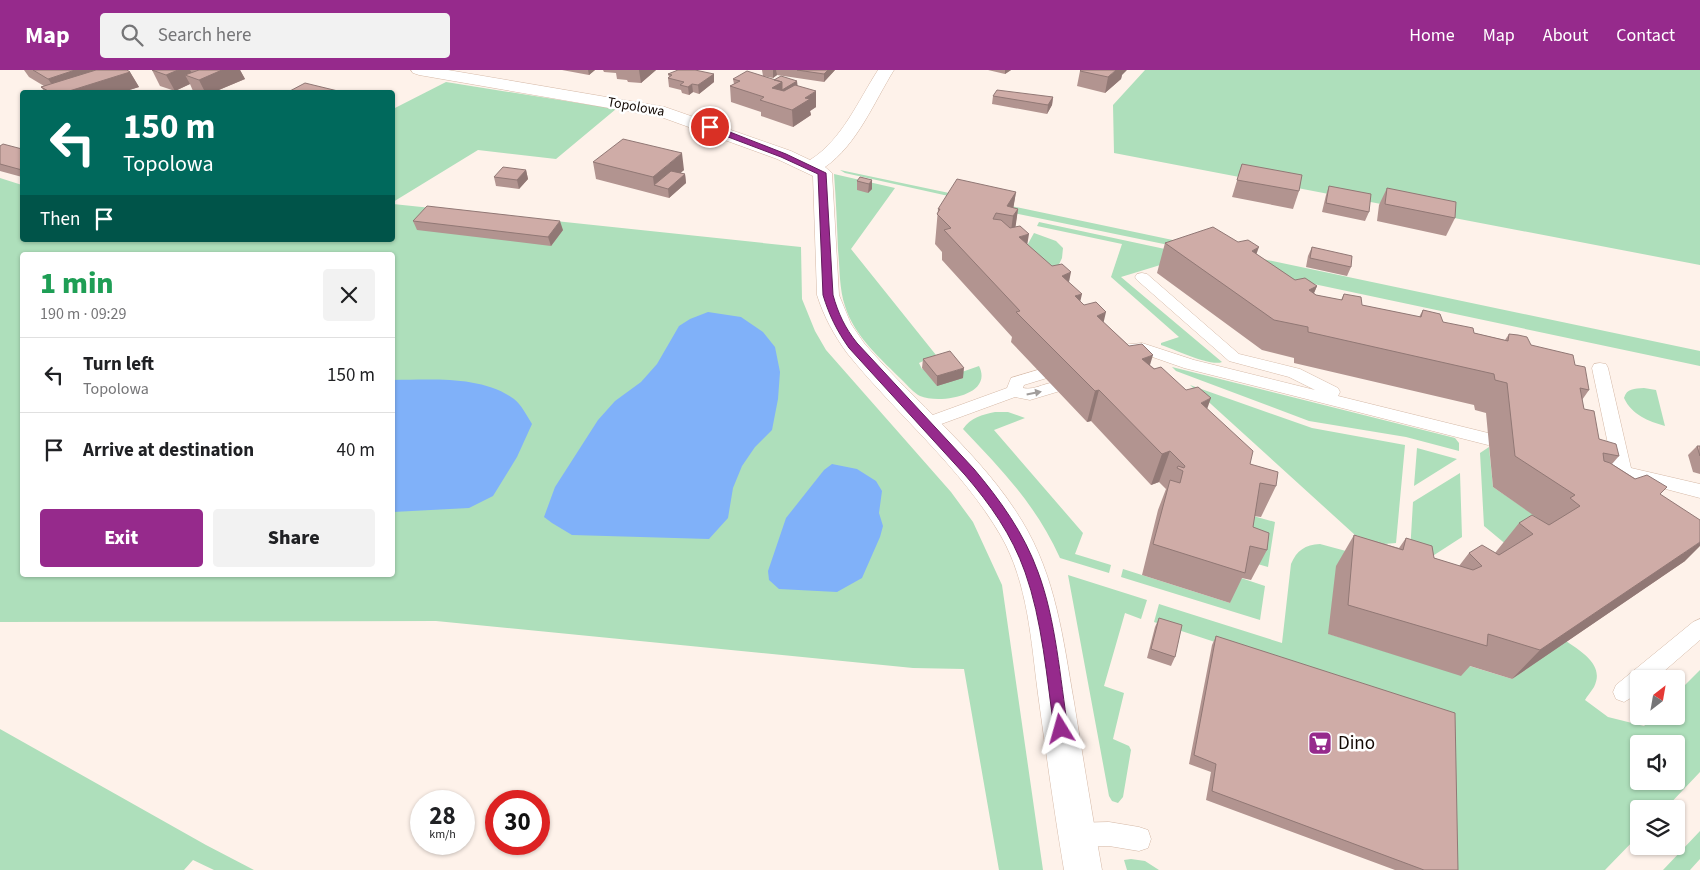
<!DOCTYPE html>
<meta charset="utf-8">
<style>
body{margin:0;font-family:"Source Sans 3",sans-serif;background:#f2f2f2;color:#202124;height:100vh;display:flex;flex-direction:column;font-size:19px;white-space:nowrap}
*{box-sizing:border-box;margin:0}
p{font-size:16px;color:#757577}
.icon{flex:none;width:28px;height:28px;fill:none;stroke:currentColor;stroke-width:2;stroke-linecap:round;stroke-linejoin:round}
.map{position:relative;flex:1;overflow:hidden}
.side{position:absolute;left:20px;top:182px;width:375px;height:325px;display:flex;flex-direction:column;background:#fff;border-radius:5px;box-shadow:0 1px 4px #0004}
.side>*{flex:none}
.hud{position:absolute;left:20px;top:20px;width:375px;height:152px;border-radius:5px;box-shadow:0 1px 4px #0004;background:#00695c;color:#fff;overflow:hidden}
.needle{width:32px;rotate:31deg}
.controls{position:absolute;left:1630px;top:600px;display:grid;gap:10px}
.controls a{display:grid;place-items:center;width:55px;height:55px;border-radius:5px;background:#fff;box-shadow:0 1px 4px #0004;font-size:25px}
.speed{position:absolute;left:410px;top:720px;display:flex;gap:10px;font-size:25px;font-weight:700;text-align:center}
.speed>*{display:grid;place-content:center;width:65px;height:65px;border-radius:50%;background:#fff;box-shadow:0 1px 4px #0004;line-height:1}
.speed small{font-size:12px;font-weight:400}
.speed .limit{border:8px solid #d22;background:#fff;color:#111}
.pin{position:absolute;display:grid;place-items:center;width:42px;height:42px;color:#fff;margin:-21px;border:2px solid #fff;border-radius:50%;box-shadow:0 1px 5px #0007}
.me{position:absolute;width:55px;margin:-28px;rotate:352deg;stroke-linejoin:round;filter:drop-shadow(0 0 4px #0008)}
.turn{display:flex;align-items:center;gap:18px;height:105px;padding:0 20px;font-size:22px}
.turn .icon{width:65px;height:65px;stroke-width:2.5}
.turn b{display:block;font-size:35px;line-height:42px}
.then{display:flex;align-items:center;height:48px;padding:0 20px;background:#0003;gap:10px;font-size:19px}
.round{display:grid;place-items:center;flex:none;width:52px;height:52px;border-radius:5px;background:#f2f2f2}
.head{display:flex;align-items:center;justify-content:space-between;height:85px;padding:0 20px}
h1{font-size:30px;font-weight:800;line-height:38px;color:#1e9e55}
.cta{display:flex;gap:10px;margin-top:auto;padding:10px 20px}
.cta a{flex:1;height:58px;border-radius:5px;background:#962a8c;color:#fff;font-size:20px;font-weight:800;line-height:58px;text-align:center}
.cta a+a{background:#f2f2f2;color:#202124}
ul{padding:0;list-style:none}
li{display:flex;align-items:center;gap:15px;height:75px;padding:0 20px;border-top:1px solid #e0e0e0}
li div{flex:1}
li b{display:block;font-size:19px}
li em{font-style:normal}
header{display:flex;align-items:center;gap:30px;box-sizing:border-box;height:70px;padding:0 25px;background:#962a8c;color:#fff}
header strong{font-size:24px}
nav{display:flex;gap:28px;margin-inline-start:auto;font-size:18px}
.search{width:350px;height:45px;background:#f2f2f2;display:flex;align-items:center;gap:12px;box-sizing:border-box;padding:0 18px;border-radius:5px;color:#757577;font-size:19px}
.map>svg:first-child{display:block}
</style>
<header>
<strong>Map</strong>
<div class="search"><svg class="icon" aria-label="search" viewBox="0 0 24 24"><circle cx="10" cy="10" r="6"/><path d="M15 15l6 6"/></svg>Search here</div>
<nav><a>Home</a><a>Map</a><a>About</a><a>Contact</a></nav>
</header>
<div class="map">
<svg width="1700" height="800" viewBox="0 0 1700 800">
<rect width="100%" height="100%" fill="#fef2ea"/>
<!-- green -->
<path fill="#aedfbb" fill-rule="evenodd" d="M1145 0H1700V195L1114 83 1113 35Z
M446 12 616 39 556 89 478 80 393 132V39Z
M840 100 1700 281V296L1309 213 1307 225 1246 191 1009 142 998 137 845 103Z
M834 104 895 118 851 179 936 285 919 293 922 299 959 303 979 296C994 326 939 334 920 326 914 323 908 316 903 311 882 290 854 266 845 236 839 218 840 199 838 180 837 155 836 129 834 104Z
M0 108 22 115V170H392L393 134 801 177 802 229 815 261 826 280 951 422 973 452 1002 515 1043 800H999L964 599 913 598 436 551 0 552ZM22 185H392V505H22Z
M1039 152 1193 185 1121 207 1222 292C1211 297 1174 279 1161 275V273L1179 267 1111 207 1122 174 1037 156Z
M1034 163 1056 171 1063 178 1062 188 1053 207 1024 181Z
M1172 297 1455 368 1459 373V381L1406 367 1309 351 1176 301Z
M1190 315 1312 358 1405 375 1396 473 1384 474 1355 465Z
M1644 318 1656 320 1665 356C1648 351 1632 345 1624 328 1627 318 1634 319 1644 318Z
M995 342H1008L1025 348 994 360 1083 463 1075 484 1111 495 1109 503 1060 488C1036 435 1002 400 963 359 971 347 982 345 995 342Z
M1489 377 1493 417 1550 456 1508 476 1484 456 1480 383Z
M1417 378 1457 389 1414 416Z
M1460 403 1462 467 1428 489 1410 483 1413 432Z
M1246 444 1275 452 1268 497 1247 491Z
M1320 474 1383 491 1329 564 1461 605 1463 594 1512 609 1566 571C1582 582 1605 595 1594 617 1591 622 1587 626 1585 630L1608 647 1644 656 1654 646H1676V624L1700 600V702L1665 739H1639V765L1605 800H1455L1450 649 1154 552 1159 534 1282 573 1291 494C1297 480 1305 475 1320 474ZM1639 674H1676V711H1639Z
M1123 499 1230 533 1235 506 1265 516 1260 550 1121 507Z
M1068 505 1147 530 1141 549 1125 543 1104 616 1124 623 1113 669 1129 676 1131 680 1123 727 1118 733 1112 731 1109 726Z
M0 659 206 775 254 800H214L193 790 184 800H0Z
M1700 761V789L1690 800H1663Z
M1131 789 1145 791 1159 800H1127L1124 790Z"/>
<!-- water -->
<path fill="#80b1f9" d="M708 242 741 247 763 262 775 277 780 302 778 329 772 360 755 377 742 396 733 418 728 448 709 469 572 465 552 453 544 447 555 417 598 350 615 331 641 312 657 294 679 256 690 249Z
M392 310C430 310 481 305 514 329 521 334 527 346 532 354L517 387 493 426 469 438 393 442Z
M832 394 857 399 876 411 882 421 879 443 883 456 880 467 862 508 837 522 779 519 769 510 768 501 786 448 824 400Z"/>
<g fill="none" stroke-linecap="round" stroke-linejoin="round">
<!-- lane casing -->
<g stroke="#d5b9a7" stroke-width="1">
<path id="lane" d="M1142 203 1147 204 1239 284 1300 299 1338 318 1340 322 1338 326 1488 363 1494 365 1496 369 1494 373 1488 375 1184 298 1141 283 1120 281 1117 278 1120 275 1142 273 1194 290 1315 320 1289 307 1229 291 1137 210 1135 207 1137 204Z
M1600 293 1606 294 1608 298 1631 398 1700 414V428L1597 401 1594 397 1597 393 1603 391 1612 393 1592 298 1594 294Z
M1041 299 1047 300 1049 304 1047 308 1024 315 1023 318C1036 321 1047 310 1060 313L1062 317 1060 321 1030 330 1015 327 925 360 919 358 917 354 919 350 1007 318 1011 308Z
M1700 549V570L1655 609H1639V623L1624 632 1616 629 1613 622 1616 615 1693 552Z
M1109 752 1139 757 1148 760 1151 769 1148 778 1139 781 1109 776 1076 777 1067 773 1064 765 1067 757 1076 753Z"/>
</g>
<!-- street casing -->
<g stroke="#d5b9a7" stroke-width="1">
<path id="street" d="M411 0H448L665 37 791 81 810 90C842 70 858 31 878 0H894C874 32 857 75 825 97L832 103 839 225 851 254 864 273C915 333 981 383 1022 451 1056 507 1063 569 1074 632 1083 688 1092 744 1102 800H1064C1054 741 1046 682 1038 624 1031 571 1028 513 1001 466 961 397 897 345 847 283 834 265 824 247 817 225L813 106 777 89 661 47 419 5 413 3Z"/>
</g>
<!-- lane -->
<use href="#lane" fill="#fff" fill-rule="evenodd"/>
<!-- street -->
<use href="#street" fill="#fff" fill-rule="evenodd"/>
</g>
<!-- wall -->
<path fill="#b29490" d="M24 0H127L130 2 139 17 123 22H45L41 17 44 16 29 7Z
M152 0H240L245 9 214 22H197L193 21 190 14 175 21 160 16Z
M562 0H595L589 5Z
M603 0H656L641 13 628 12 627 10 617 9 616 3 604 2Z
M762 0H835L824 12 777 5 773 8 763 6 774 10 797 11V16L816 37 810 41 811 45 793 57 761 46V42L731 32 730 16 734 14 733 9 763 6Z
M988 0H1011L1005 4Z
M1080 1 1122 5 1121 9 1105 23 1077 16Z
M668 4H714V12L699 24 693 22 689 25 682 23 681 20 669 17 668 8 669 7Z
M993 26 1053 27 1052 35 1047 44 992 34Z
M0 76 22 79V107L0 101Z
M593 92 684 100 680 103 685 104 686 113 669 128 596 109Z
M1242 94 1299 121 1293 139 1232 127Z
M526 100 528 109 519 119 496 116 494 107Z
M872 110V119L868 123 857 120V111Z
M1329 116 1369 142 1365 151 1322 142 1326 125Z
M1387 118 1455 148 1446 166 1377 151 1379 135Z
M1016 122 1013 138 1018 139 1015 157 1027 174 1069 212 1080 231 1150 295 1207 339 1250 394 1276 416 1261 447 1254 446 1253 457 1267 480 1251 510 1242 508 1230 533 1142 505 1158 440 1166 419 1159 412 1151 415 1091 351 1087 352 1011 272 1012 267 942 190V182L935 174 938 139Z
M413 151 563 160 551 176 417 160Z
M1238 172 1295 210 1317 216 1314 223 1316 225 1341 230 1344 224 1362 235 1419 247 1423 240 1443 252 1474 263 1505 270 1509 264 1531 275 1575 295 1589 320 1582 330 1584 339 1599 369 1619 386 1612 394 1660 424 1685 491 1512 609 1470 596 1461 606 1328 564 1336 496 1354 465 1399 478 1406 468 1434 488 1459 496 1469 483H1495L1519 453 1546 454 1493 417 1486 343 1475 340 1474 335 1294 293V288L1262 280 1157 203 1165 173Z
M1312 177 1351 197 1347 206 1306 197 1308 186Z
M923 289 963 308 937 316 922 298Z
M1697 376H1700V404L1693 402 1688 385Z
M1159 548 1175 587 1171 596 1147 588 1155 557Z
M1216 566 1458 800H1395L1206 730 1211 702 1189 694 1212 575Z"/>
<!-- shaded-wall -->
<path fill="#917875" d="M75 0H96L57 22 48 9Z
M178 0H190L195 8 185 5 190 14 175 21 166 5Z
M216 0H240L245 9 214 22H205L199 10Z
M588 0H595L589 5Z
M639 0H656L641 13Z
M773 0H776L777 5 773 8Z
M828 0H835L824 12V4Z
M1005 0H1011L1005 4Z
M1116 0H1127L1122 5 1121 9 1105 23 1108 7Z
M130 2 139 17 123 22H66Z
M714 4V12L699 24 698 15Z
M797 11 798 19 773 34 772 18 782 12Z
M692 14 693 22 689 25 688 17Z
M816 21V37L810 41 811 45 793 57 792 40 805 28Z
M1053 27 1052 35 1047 44 1048 35Z
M682 83 684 100 663 118 654 115 653 107Z
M526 100 528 109 519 119 517 110Z
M685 104 686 113 669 128 668 119Z
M872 110V119L868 123 869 114Z
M1016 122 1012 146 1007 136Z
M1018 139 1014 168 1009 176 1013 146Z
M560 151 563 160 551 176 548 167Z
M1029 164 1024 194 1019 167Z
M1259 177 1248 207 1252 181Z
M1071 202 1065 232 1062 206Z
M1317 216 1304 246 1309 220Z
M1082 224 1075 254V226Z
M1106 242 1099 272 1097 246Z
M1153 285 1144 315 1142 289Z
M964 298 963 308 937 316V306Z
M1099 320 1091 351 1087 352 1095 321Z
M1211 328 1200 359 1201 333Z
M1170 381 1159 412 1151 415 1162 384Z
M1700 472V476L1685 491 1512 609 1540 580Z"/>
<!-- building -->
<path fill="#cfaca7" stroke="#917875" d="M33 0H75L48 9Z
M96 0H127L130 2 66 22H50L41 17Z
M152 0H178L166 5Z
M199 0H222L199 10 185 5Z
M678 0H695L714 4 698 15 692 14 688 17 680 15 684 12 668 8 672 5 668 4Z
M797 0H828L824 4Z
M1081 0H1116L1108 7 1080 1Z
M747 1 782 12 772 18 784 21 795 15 816 21 805 28 810 29 792 40 760 30 764 27 730 16 740 11 733 9Z
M781 6 797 11 782 20V12L774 10Z
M305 13 342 22H288Z
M997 20 1053 27 1048 35 993 26Z
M623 69 682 83 653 107 593 92Z
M3 74 22 79V100L0 94V76Z
M1242 94 1302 105 1299 121 1237 110Z
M503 97 526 100 517 110 494 107Z
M671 101 685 104 668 119 654 115Z
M860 107 872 110 869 114 857 111Z
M957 109 1016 122 1007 136 1018 139 1013 146 996 143 993 149 1001 150 1010 158 1020 156 1029 164 1019 167 1052 196 1062 194 1071 202 1062 206 1082 224 1075 226 1084 235 1096 232 1106 242 1097 246 1129 276 1142 274 1153 285 1142 289 1154 299 1161 297 1186 320 1198 317 1211 328 1201 333 1253 381 1250 394 1278 402 1276 416 1260 413 1253 457 1269 463 1267 480 1250 476 1245 503 1153 474 1170 410 1180 413 1183 401 1177 398 1178 396 1184 398 1185 396 1170 381 1162 384 1099 320 1095 321 1016 242 1020 241 944 160 951 158 937 144 940 139H938Z
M1329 116 1371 124 1369 142 1326 133Z
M1387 118 1456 132 1455 148 1385 134Z
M427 136 560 151 548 167 413 151Z
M1213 157 1238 172 1248 170 1259 177 1252 181 1295 210 1305 208 1317 216 1309 220 1316 225 1342 230 1344 224 1361 227 1362 235 1421 247 1423 240 1440 244 1443 252 1473 258 1474 263 1508 271 1509 264 1518 265 1527 267 1531 275 1573 285 1575 295 1585 297 1589 320 1580 318 1584 339 1594 341 1599 369 1616 374 1619 386 1603 383 1604 391 1610 393 1635 409 1647 405 1667 417 1660 424 1700 450V472L1540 580 1488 564 1487 576 1348 535 1354 465 1403 480 1406 468 1432 476 1434 488 1473 500 1482 496 1469 483 1482 475 1499 485 1533 464 1519 453 1532 445 1549 455 1580 436 1570 428 1575 425 1515 386 1507 313 1495 310 1494 304 1308 262V257L1274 250 1165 173Z
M1312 177 1352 186 1351 197 1310 188Z
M950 281 964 298 937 306 923 289Z
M1697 376H1700V386Z
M1159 548 1182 555 1175 587 1151 579Z
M1216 566 1455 643 1458 800H1424L1212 721 1216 694 1194 685Z"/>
<!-- one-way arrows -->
<defs><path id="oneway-solid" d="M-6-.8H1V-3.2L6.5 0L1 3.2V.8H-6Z" transform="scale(1.25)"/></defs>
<use fill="#a19d9b" href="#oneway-solid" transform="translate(1034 323) rotate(-11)"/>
<!-- route -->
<path fill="#962a8c" stroke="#621b5b" d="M707 55H712L786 84 826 103 833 225C838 243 845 258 857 273L974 399C1000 430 1024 463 1038 502 1056 550 1060 608 1068 659L1066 664 1061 666 1056 664 1054 659C1047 609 1042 549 1025 502 1012 465 990 434 965 405L849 278C837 261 829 245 823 225L818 104 781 87 707 59Z"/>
<!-- icons -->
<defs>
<g id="supermarket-square" transform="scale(1.25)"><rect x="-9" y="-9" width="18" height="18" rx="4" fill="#962a8c" stroke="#fff"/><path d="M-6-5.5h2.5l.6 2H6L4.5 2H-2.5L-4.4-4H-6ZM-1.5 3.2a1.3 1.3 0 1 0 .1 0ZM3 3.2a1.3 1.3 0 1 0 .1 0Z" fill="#fff"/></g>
</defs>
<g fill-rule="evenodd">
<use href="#supermarket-square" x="1320" y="673"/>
</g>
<g text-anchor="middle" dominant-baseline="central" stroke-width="5" stroke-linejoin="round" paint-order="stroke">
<!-- far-street labels -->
<g font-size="14" fill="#130904" stroke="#fff">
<text transform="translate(636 37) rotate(10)">Topolowa</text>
</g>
<!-- near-poi labels -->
<g font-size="19" fill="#130904" stroke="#fff" text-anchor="start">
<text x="1338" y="673">Dino</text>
</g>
</g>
</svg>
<div class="controls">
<a><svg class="needle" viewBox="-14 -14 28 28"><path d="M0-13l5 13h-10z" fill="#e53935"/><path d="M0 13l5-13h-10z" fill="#757577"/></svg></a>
<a><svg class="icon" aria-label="sound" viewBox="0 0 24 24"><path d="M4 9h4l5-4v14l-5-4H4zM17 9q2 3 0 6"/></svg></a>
<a><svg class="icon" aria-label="layers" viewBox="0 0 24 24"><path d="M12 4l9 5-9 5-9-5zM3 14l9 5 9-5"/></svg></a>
</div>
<div class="speed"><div>28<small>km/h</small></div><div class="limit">30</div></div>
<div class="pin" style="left:710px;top:57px;background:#d93025"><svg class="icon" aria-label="arrive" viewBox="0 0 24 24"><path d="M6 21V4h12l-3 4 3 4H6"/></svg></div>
<svg class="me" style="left:1061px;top:659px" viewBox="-20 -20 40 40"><path d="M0-17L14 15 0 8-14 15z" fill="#962a8c" stroke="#fff" stroke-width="4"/></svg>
<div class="hud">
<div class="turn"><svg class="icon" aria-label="left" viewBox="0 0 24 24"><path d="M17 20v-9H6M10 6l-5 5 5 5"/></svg><div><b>150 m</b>Topolowa</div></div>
<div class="then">Then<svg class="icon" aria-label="arrive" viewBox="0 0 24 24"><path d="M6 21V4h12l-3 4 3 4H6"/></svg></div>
</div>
<section class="side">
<div class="head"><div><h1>1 min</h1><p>190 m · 09:29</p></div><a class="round"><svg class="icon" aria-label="close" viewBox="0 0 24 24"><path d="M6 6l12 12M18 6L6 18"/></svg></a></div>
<ul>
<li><svg class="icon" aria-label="left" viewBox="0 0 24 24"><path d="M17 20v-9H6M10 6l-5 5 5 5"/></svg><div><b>Turn left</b><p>Topolowa</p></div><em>150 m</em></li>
<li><svg class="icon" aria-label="arrive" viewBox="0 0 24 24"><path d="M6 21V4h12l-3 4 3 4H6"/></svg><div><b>Arrive at destination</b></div><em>40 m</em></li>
</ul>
<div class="cta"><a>Exit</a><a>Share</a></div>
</section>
</div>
